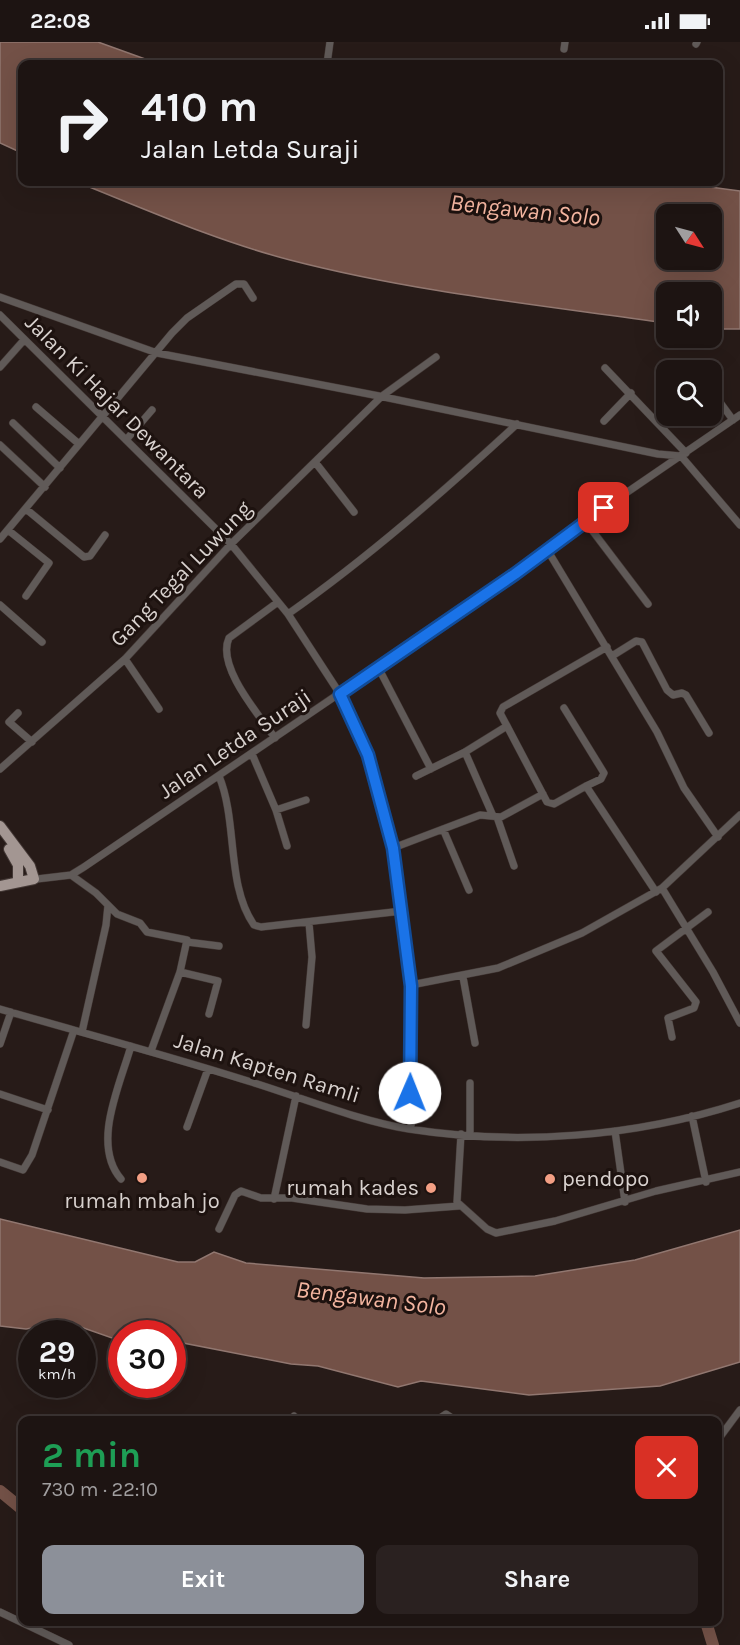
<!DOCTYPE html>
<meta charset="utf-8">
<style>
body{margin:0;font-family:Karla,sans-serif;background:#2a2120;color:#f1f3f6;height:100vh;display:flex;flex-direction:column;font-size:22px;white-space:nowrap}
*{box-sizing:border-box;margin:0}
p{font-size:20px;color:#a09e9f}
.icon{flex:none;width:33px;height:33px;fill:none;stroke:currentColor;stroke-width:2;stroke-linecap:round;stroke-linejoin:round}
.map{position:relative;flex:1;overflow:hidden}
.sheet{position:absolute;left:18px;top:1374px;width:704px;height:210px;display:flex;flex-direction:column;background:#1d1412;border-radius:12px;box-shadow:0 6px 24px #0002,0 0 0 2px #3b3332}
.sheet>*{flex:none}
.hud{position:absolute;left:18px;top:18px;width:705px;height:126px;border-radius:12px;box-shadow:0 6px 24px #0002,0 0 0 2px #3b3332;background:#1d1412;color:#f1f3f6;overflow:hidden}
.needle{width:39px;rotate:126deg}
.fabs{position:absolute;left:656px;top:162px;display:grid;gap:12px}
.fabs a{display:grid;place-items:center;width:66px;height:66px;border-radius:12px;background:#1d1412;box-shadow:0 6px 24px #0002,0 0 0 2px #3b3332;font-size:30px}
.speed{position:absolute;left:18px;top:1278px;display:flex;gap:12px;font-size:30px;font-weight:700;text-align:center}
.speed>*{display:grid;place-content:center;width:78px;height:78px;border-radius:50%;background:#1d1412;box-shadow:0 6px 24px #0002,0 0 0 2px #3b3332;line-height:1}
.speed small{font-size:15px;font-weight:400}
.speed .limit{border:9px solid #d22;background:#fff;color:#111}
.pin{position:absolute;display:grid;place-items:center;width:51px;height:51px;color:#fff;margin:-26px;border-radius:12px;box-shadow:0 3px 9px #0006}
.me{position:absolute;width:66px;margin:-33px;rotate:1deg;stroke-linejoin:round;filter:drop-shadow(0 0 4px #0008)}
.turn{display:flex;align-items:center;gap:21px;height:126px;padding:0 24px;font-size:27px}
.turn .icon{width:78px;height:78px;stroke-width:2.5}
.turn b{display:block;font-size:42px;line-height:51px}
.round{display:grid;place-items:center;flex:none;width:63px;height:63px;border-radius:12px;background:#2a2120}
.summary{display:flex;align-items:center;justify-content:space-between;height:102px;padding:0 24px}
h1{font-size:36px;font-weight:700;line-height:45px;color:#1e9e55}
.action{display:flex;gap:12px;margin-top:auto;padding:12px 24px}
.action a{flex:1;height:69px;border-radius:12px;background:#8c9099;color:#fff;font-size:24px;font-weight:700;line-height:69px;text-align:center}
.action a+a{background:#2a2120;color:#f1f3f6}
.status{display:flex;justify-content:space-between;align-items:center;height:42px;padding:0 30px;background:#1d1412;direction:ltr}
.status svg{height:16px;fill:currentColor}
.map>svg:first-child{display:block}
</style>
<div class="status"><b>22:08</b><svg viewBox="0 0 49 12"><path d="M0 12V9h3v3zM5 12V6h3v6zM10 12V3h3v9zM15 12V0h3v12zM26 1h20v11H26zM47 4h2v5h-2z"/></svg></div>
<div class="map">
<svg width="740" height="1603" viewBox="0 0 740 1603">
<rect width="100%" height="100%" fill="#271b18"/>
<!-- water -->
<path fill="#735147" stroke="#917770" stroke-width="1.5" fill-rule="evenodd" d="M0 0H98L159 22H22V111L0 101Z
M77 140H672L740 149V287H711V250H666V281C540 263 413 250 290 218 217 199 147 168 77 140ZM666 172H711V218H666Z
M0 1177 178 1220H195L214 1210 246 1221 424 1236 535 1234 635 1218 740 1188V1320L660 1344 529 1353 421 1339 398 1345 318 1324 291 1322 173 1299 172 1292H122L112 1296 78 1284 56 1282 26 1287 0 1284Z"/>
<g fill="none" stroke-linecap="round" stroke-linejoin="round">
<!-- river -->
<path stroke="#735147" stroke-width="12" d="M0 1449 22 1467
M706 1580 713 1603"/>
<!-- street casing -->
<g stroke="#433835" stroke-width="8">
<path id="street" d="M696 2 697 0
M564 7 565 0
M327 22 330 0
M0 255 157 311 379 354 658 412 681 414 740 483
M0 273 231 502 288 572 340 652 368 713 378 746 401 854 411 943V1087
M0 325 24 298
M605 326 686 411
M711 348 733 378
M36 365 79 402
M604 379 631 351
M13 381 60 426
M126 398 152 368
M0 403 45 445
M315 420 354 470
M26 467 84 515 90 514 105 493
M585 479 648 562
M8 488 49 521 26 554
M0 497 172 291 187 276 236 242H244L253 256
M548 509 657 690 684 746 718 795
M0 563 42 600
M288 572C369 515 444 449 517 382
M612 614 636 599 642 600 667 648 673 653 682 651 686 653 709 691
M125 617 159 667
M378 625 431 727
M564 666 604 731 601 737 586 744
M18 671 9 680 32 700
M507 684 547 760 554 762 586 744 656 850
M275 696C259 673 216 624 229 596L278 560
M465 710 493 774
M252 712 276 768 306 758
M0 727 125 617 231 502 382 354 436 315
M219 734C238 780 226 843 254 883L261 885 402 869
M416 734 465 710 507 684 500 671 503 665 607 605
M276 768 287 804
M497 775 514 824
M443 787 469 848
M393 806 480 773 501 775 543 752
M71 833 96 851 108 863 106 883 82 990
M37 837 71 833 84 825 515 532 572 488 740 373
M662 846 713 930 740 981
M108 863 117 872 140 881 147 890 187 898 180 930 151 1009
M187 900 219 904
M180 930 218 939 209 972
M463 935 475 1001
M411 943 498 926 582 891 662 846 740 773
M0 967C83 991 166 1013 248 1039 297 1054 359 1079 409 1087 517 1104 635 1095 740 1061
M306 983 312 915 309 881
M672 995 668 976 694 966 696 960 656 909 708 870
M0 1002 11 970
M470 1041V1092
M0 1052 48 1068
M692 1074 706 1140
M187 1085 208 1027
M615 1089 625 1160
M461 1092 457 1160 487 1187 496 1191 555 1179 656 1149 740 1130
M0 1120 23 1128 32 1113 74 988
M121 1137C91 1102 120 1043 131 1004
M274 1157 296 1054
M219 1187 235 1153 241 1149 261 1156H292L367 1167 405 1168 459 1164
M294 1374 297 1378
M437 1378 446 1372 455 1378
M717 1399 740 1368
M0 1570 69 1603"/>
</g>
<!-- primary casing -->
<g stroke="#433835" stroke-width="12">
<path id="primary" d="M0 784 30 824 34 837 0 844
M9 807 18 823V840"/>
</g>
<!-- street -->
<use href="#street" stroke="#605a58" stroke-width="7"/>
<!-- primary -->
<use href="#primary" stroke="#a39692" stroke-width="10"/>
</g>
<g fill="none" stroke-linecap="round" stroke-linejoin="round">
<!-- route casing -->
<g stroke="#114b97" stroke-width="15">
<path id="route" d="M410 1051 411 944 393 806 368 713 340 652 515 532 604 466"/>
</g>
<!-- route -->
<use href="#route" stroke="#1a73e8" stroke-width="10"/>
</g>
<!-- markers -->
<g fill="#f39f84" stroke="#1d120f" stroke-width="2">
<circle cx="142" cy="1136" r="6"/>
<circle cx="550" cy="1137" r="6"/>
<circle cx="431" cy="1146" r="6"/>
</g>
<g text-anchor="middle" dominant-baseline="central" stroke-width="6" stroke-linejoin="round" paint-order="stroke">
<!-- street labels -->
<g font-size="22" fill="#d8d1ce" stroke="#1d120f">
<text transform="translate(117 365) rotate(45)">Jalan Ki Hajar Dewantara</text>
<text transform="translate(181 532) rotate(-46)">Gang Tegal Luwung</text>
<text transform="translate(235 702) rotate(-34)">Jalan Letda Suraji</text>
<text transform="translate(267 1026) rotate(17)">Jalan Kapten Ramli</text>
</g>
<!-- poi labels -->
<g font-size="22" fill="#d8d1ce" stroke="#1d120f" text-anchor="start">
<text x="562" y="1137">pendopo</text>
<text x="419" y="1146" text-anchor="end">rumah kades</text>
<text x="142" y="1159" text-anchor="middle">rumah mbah jo</text>
</g>
<!-- water labels -->
<g font-size="24" font-style="italic" fill="#f3b5a0" stroke="#1d120f">
<text transform="translate(525 168) rotate(6)">Bengawan Solo</text>
<text transform="translate(371 1256) rotate(7)">Bengawan Solo</text>
</g>
</g>
</svg>
<div class="fabs">
<a><svg class="needle" viewBox="-14 -14 28 28"><path d="M0-13l5 13h-10z" fill="#e53935"/><path d="M0 13l5-13h-10z" fill="#a09e9f"/></svg></a>
<a><svg class="icon" aria-label="sound" viewBox="0 0 24 24"><path d="M4 9h4l5-4v14l-5-4H4zM17 9q2 3 0 6"/></svg></a>
<a><svg class="icon" aria-label="search" viewBox="0 0 24 24"><circle cx="10" cy="10" r="6"/><path d="M15 15l6 6"/></svg></a>
</div>
<div class="speed"><div>29<small>km/h</small></div><div class="limit">30</div></div>
<div class="pin" style="left:604px;top:466px;background:#d93025"><svg class="icon" aria-label="arrive" viewBox="0 0 24 24"><path d="M6 21V4h12l-3 4 3 4H6"/></svg></div>
<svg class="me" style="left:410px;top:1051px" viewBox="-20 -20 40 40"><circle r="19" fill="#fff"/><path d="M0-13L10 11 0 6-10 11z" fill="#1a73e8"/></svg>
<div class="hud">
<div class="turn"><svg class="icon" aria-label="right" viewBox="0 0 24 24"><path d="M7 20v-9h11M14 6l5 5-5 5"/></svg><div><b>410 m</b>Jalan Letda Suraji</div></div>
</div>
<section class="sheet">
<div class="summary"><div><h1>2 min</h1><p>730 m · 22:10</p></div><a class="round" style="background:#d93025;color:#fff"><svg class="icon" aria-label="close" viewBox="0 0 24 24"><path d="M6 6l12 12M18 6L6 18"/></svg></a></div>
<div class="action"><a>Exit</a><a>Share</a></div>
</section>
</div>
